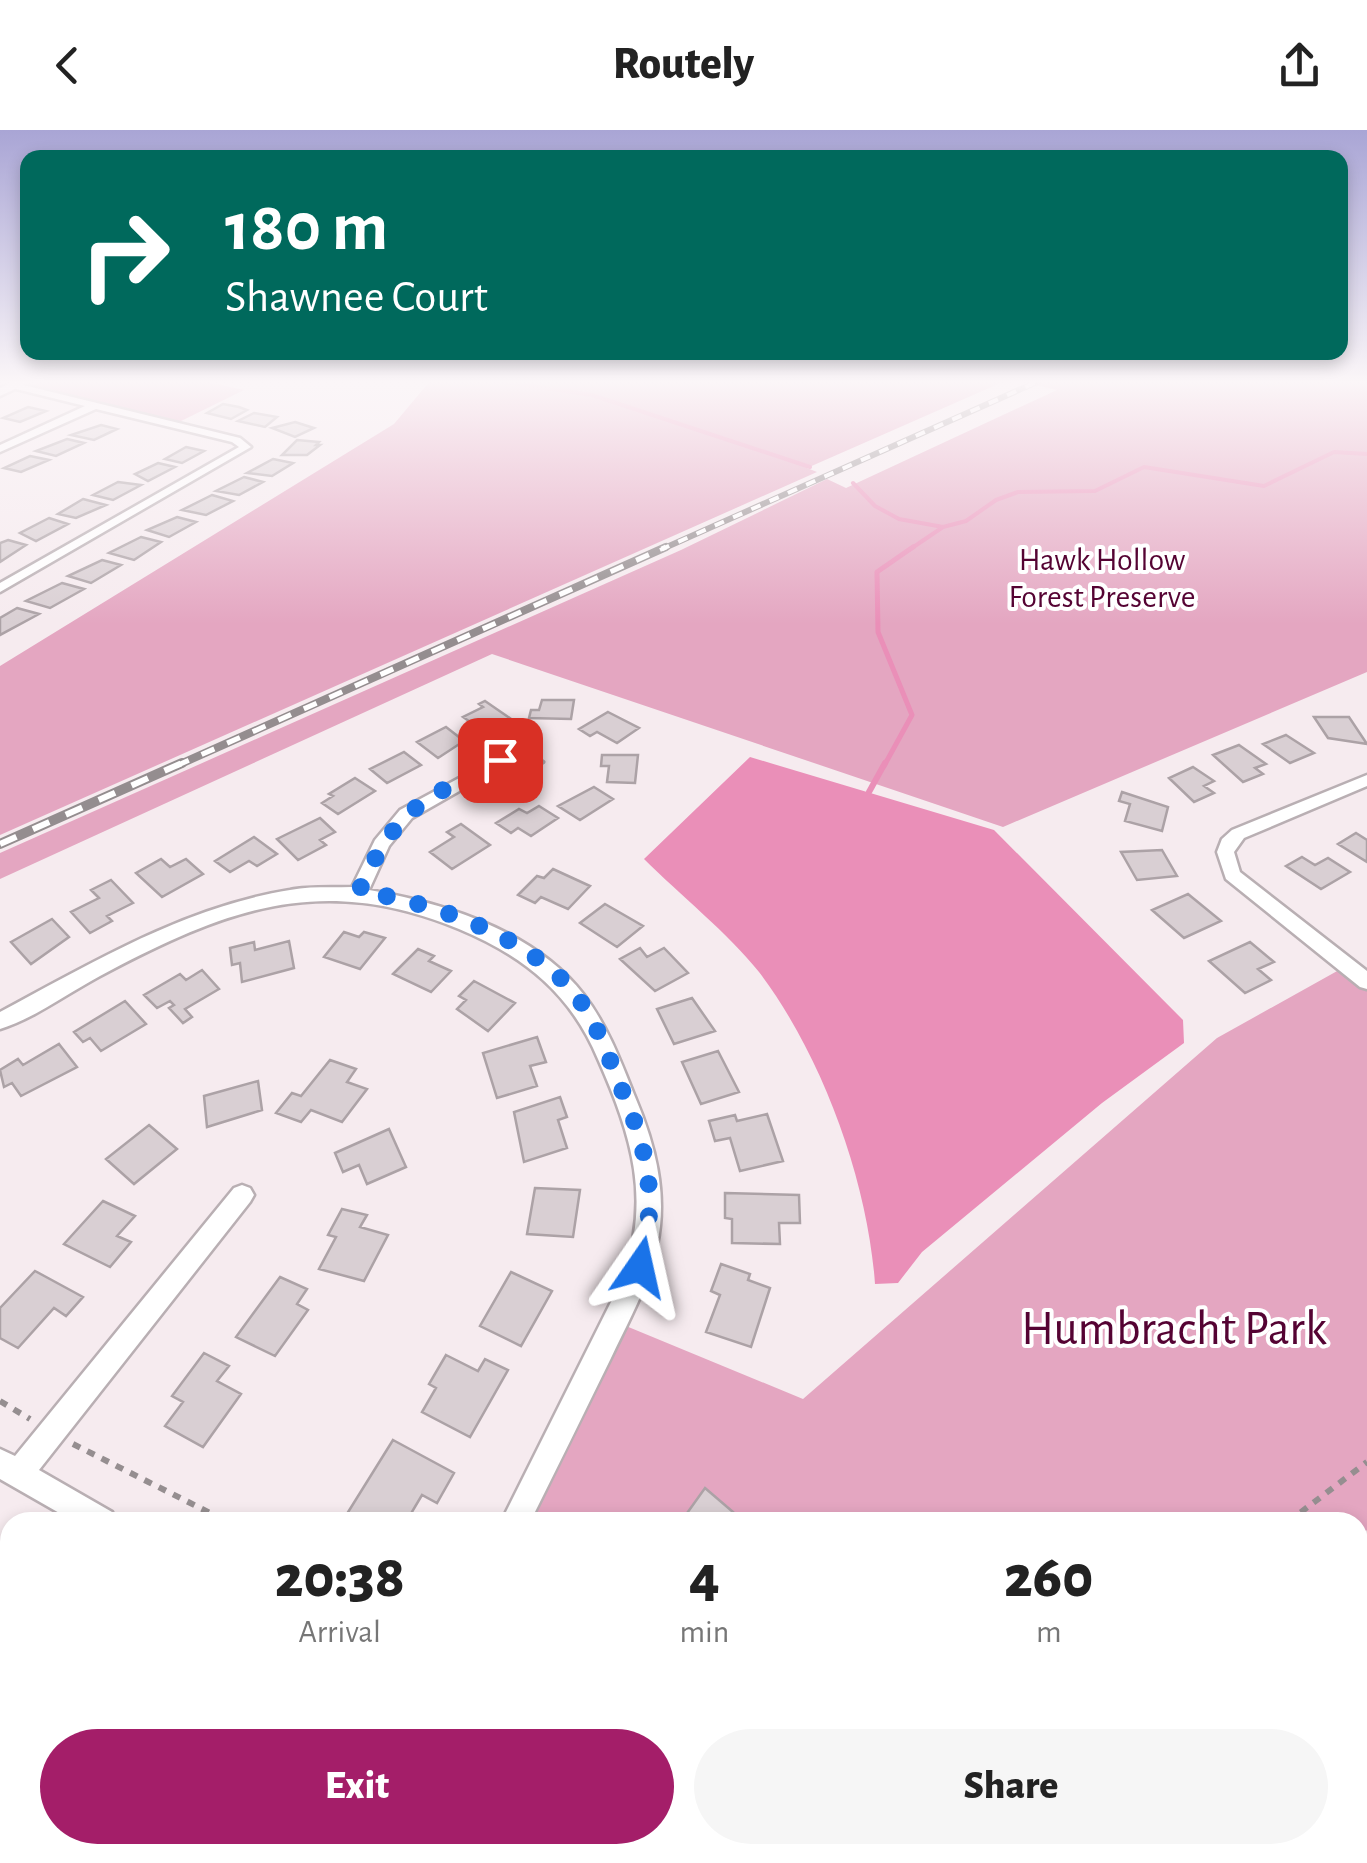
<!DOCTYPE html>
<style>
body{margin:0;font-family:"Alegreya Sans",sans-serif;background:#f6f6f6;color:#222;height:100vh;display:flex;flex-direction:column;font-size:38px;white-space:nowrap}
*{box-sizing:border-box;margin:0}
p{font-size:32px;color:#767676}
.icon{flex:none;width:55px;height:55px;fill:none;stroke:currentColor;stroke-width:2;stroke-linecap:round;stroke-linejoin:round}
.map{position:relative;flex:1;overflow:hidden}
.drawer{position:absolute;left:0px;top:1382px;width:1368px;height:352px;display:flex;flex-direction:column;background:#fff;border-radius:30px 30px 0 0;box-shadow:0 5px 15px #0003}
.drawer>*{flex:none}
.guide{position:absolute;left:20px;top:20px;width:1328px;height:210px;border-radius:20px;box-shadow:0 5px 15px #0003;background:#00695c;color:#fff;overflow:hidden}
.pin{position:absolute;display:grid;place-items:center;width:85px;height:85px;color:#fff;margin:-42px;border-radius:20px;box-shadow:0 5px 15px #0006}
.me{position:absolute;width:110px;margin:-55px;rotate:11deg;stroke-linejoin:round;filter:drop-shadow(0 0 8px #0008)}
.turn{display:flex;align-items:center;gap:35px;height:210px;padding:0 40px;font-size:45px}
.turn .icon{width:130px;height:130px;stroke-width:2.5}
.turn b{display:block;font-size:70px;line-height:85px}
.eta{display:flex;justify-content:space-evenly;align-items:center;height:170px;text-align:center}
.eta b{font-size:60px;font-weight:800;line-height:70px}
.cta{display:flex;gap:20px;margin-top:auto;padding:20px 40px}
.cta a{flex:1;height:115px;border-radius:60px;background:#a41e69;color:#fff;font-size:40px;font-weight:800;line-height:115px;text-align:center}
.cta a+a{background:#f6f6f6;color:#222}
header{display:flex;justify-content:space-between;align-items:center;height:130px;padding:0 40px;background:#fff;font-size:45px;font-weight:800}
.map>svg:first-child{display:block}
</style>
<header><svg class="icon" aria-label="back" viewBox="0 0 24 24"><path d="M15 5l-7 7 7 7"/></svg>Routely<svg class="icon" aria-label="share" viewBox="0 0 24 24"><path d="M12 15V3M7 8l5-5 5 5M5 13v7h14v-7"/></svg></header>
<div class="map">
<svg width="1367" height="1733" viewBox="0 0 1367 1733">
<rect width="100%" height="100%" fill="#f6ebef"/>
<!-- green -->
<path fill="#e4a6c1" d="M38 251H203L244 260 179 292 39 258 34 256Z
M430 251H1005L807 338 817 342 0 705V536L394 294Z
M1019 251H1367V542L1003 697 492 524 0 749V723L681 420 827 349 846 358 1057 260Z
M1339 840 1367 861V1400L1358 1409V1392H528L626 1196 803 1269 1217 908Z"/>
<!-- water -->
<path fill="#ea8fb8" d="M750 627 994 700 1183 890 1184 913 1102 973 922 1122 898 1153 875 1154C868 1051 822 925 759 842 728 803 680 765 644 729Z"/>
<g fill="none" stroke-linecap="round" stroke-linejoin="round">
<!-- stream-far2 -->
<path stroke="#ea8fb8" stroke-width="4" d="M497 251 592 265 810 337
M853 353 875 376 899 389 943 397 966 391 996 370 1018 362 1095 361 1144 337 1264 356 1334 322 1367 324
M909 420 943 397"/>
<!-- stream-far1 -->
<path stroke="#ea8fb8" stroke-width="5" d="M884 636 912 585 878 502 877 442 913 417"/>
<!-- stream -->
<path stroke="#ea8fb8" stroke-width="6" d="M869 662 885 633"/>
</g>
<!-- building -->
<path fill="#d9cfd3" stroke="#aca2a6" stroke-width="2.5" d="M223 274 239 277 247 280 231 289 207 283Z
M28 277 46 281 20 292 3 288Z
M254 283 277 287 265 297 238 291Z
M295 292 314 298 295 307 272 298Z
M101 295 117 299 94 310 71 305Z
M67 309 84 313 56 326 36 321Z
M297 310 319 312 316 315H320L307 325H282Z
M186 317 204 321 182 333 165 329Z
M30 326 49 330 21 342 4 338Z
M273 329 293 333 272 346 247 343Z
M158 333 175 337 148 351 135 344Z
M244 347 263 352 239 365 216 361Z
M118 352 141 355 113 370 93 365Z
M212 365 233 371 206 385 182 380Z
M83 369 106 375 76 388 58 384Z
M177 387 196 392 169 407 147 400Z
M49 388 68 394 36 411 20 403Z
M141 407 161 412 134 430 109 423Z
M8 410 26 415 0 432V413Z
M102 430 121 435 91 453 68 446Z
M62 453 84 459 50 478 26 471Z
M17 478 39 484 0 505V488Z
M542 570H574L571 589 529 588 531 580H539Z
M485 571 514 591 497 599 488 593 479 598 463 587 483 577 479 574Z
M608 582 639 598 617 613 597 602 590 606 579 599Z
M1314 587H1349L1367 614 1328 608Z
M446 597 464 611 438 628 417 612Z
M1286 605 1314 623 1290 633 1263 614Z
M1239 615 1266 634 1255 638 1263 644 1243 652 1213 625Z
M404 622 421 635 387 653 370 639Z
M602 625H638L635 653 607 652 609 636H601Z
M1193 637 1214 651 1204 656 1214 663 1194 672 1169 648Z
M355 648 375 661 338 684 322 673 333 666 329 664Z
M594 657 613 669 580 690 558 676Z
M1122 662 1168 677 1162 701 1125 691 1130 674 1119 671Z
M539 676 558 688 531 706 518 698 511 703 496 693 519 679 527 683Z
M320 688 335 702 320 710 326 715 298 730 277 709Z
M461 694 490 715 452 739 430 722 454 707 447 702Z
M1356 703 1367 710V732L1338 714Z
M254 707 277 724 257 736 249 731 230 742 215 731Z
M1162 720 1177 746 1137 750 1121 722Z
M1302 727 1315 735 1328 728 1350 742 1321 759 1286 736Z
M161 729 170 737 186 729 203 744 162 767 136 743Z
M553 739 590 756 568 779 541 767 535 773 518 765 537 746 544 748Z
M111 750 133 773 107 786 112 791 90 803 71 782 99 768 91 760Z
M1188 764 1221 791 1184 808 1152 780Z
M605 774 643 796 617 817 580 793Z
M52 789 69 807 31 834 11 812Z
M344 802 359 807 364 802 385 808 360 839 324 827Z
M289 811 294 838 242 852 240 833 232 835 230 818 254 812 255 820Z
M1250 812 1274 832 1258 839 1271 850 1245 863 1209 831Z
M640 818 647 827 664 818 688 843 655 861 620 829Z
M418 819 434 826 429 831 451 841 431 862 393 844Z
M202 840 219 859 185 879 192 887 183 893 169 878 174 875 170 871 157 878 144 865 180 844 186 850Z
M474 851 515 873 488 901 457 879 466 870 459 866Z
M692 868 715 901 674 914 657 879Z
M125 871 146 894 101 921 90 908 83 912 74 902Z
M537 907 546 932 530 936 537 956 497 968 483 923Z
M59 914 77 937 21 966 12 953 4 957 0 940 18 929 23 935Z
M718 921 739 962 701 974 682 932Z
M330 930 356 939 347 952 367 959 342 992 311 980 301 992 276 983 292 963 301 966Z
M258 951 262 980 207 997 204 966Z
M560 967 567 987 558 990 567 1018 524 1032 514 982Z
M767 984 783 1031 740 1041 730 1008 715 1011 709 991 735 985 737 991Z
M149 995 177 1019 134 1054 106 1029Z
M389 999 406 1037 367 1054 359 1035 343 1042 335 1023Z
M535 1058 580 1060 573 1107 527 1104Z
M725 1063 799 1065 800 1093H779L780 1114 732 1113V1089L725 1088Z
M103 1071 135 1086 117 1106 131 1112 110 1137 64 1114Z
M342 1079 367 1085 360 1097 388 1105 364 1151 319 1139 336 1107 328 1105Z
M721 1134 750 1144 748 1150 770 1158 751 1217 706 1202 720 1165 711 1161Z
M35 1141 83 1167 66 1186 54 1178 18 1218 0 1208V1178Z
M511 1142 552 1161 521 1216 480 1196Z
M280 1147 307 1159 297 1174 308 1180 275 1226 236 1207Z
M204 1223 229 1236 217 1251 241 1264 203 1317 165 1296 183 1272 172 1266Z
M446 1225 478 1241 485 1229 508 1240 470 1307 422 1282 436 1258 429 1254Z
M393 1310 454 1343 437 1373 422 1365 406 1392H356L345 1387Z
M705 1358 733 1382 726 1392H693L685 1386Z
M10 1493V1574L0 1588V1506Z
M160 1725H245L241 1733H194L188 1729 185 1733H171Z
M1174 1725H1239L1244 1733H1169Z"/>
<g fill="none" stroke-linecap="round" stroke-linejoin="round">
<!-- minor casing -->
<g stroke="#b9afb3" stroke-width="5">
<path id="minor" d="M15 253 240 308 251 317 0 462V453L239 317 232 312 96 279 0 322V315L85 276 12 258Z
M500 626 535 627 543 632 535 637 503 636 412 688 389 716 369 760C444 773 535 801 584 865 607 895 621 932 635 967 655 1014 668 1064 657 1115 649 1155 628 1192 611 1228 584 1283 557 1338 530 1392H501L620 1154C653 1072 632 1006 598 929 571 864 524 826 459 799 321 742 226 779 100 846 68 863 35 888 0 899V882C93 832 185 777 290 760 310 756 331 758 352 757L375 710 400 680Z
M1367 645V656L1244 708 1234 722 1240 742 1367 841V859L1360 857 1226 749 1217 722 1222 709 1232 700Z
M242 1055 250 1058 254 1065 250 1072 39 1340 112 1382 116 1392H75L0 1349V1319L15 1326 234 1058Z
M1367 1409V1443L1358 1447V1413Z
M1358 1686 1367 1690V1732L1353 1725H1358Z
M10 1723V1725H46L43 1733H6Z
M670 1725H704V1733H670Z"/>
</g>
<!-- tertiary casing -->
<g stroke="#b9afb3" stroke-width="5">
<path id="tertiary" d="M15 251H32L0 266V258Z"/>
</g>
<!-- path -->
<path stroke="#958e90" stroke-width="6" stroke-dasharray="8 8" stroke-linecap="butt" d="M0 1271 30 1289
M73 1314 228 1392
M1288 1392 1367 1332"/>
<!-- minor -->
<use href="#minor" fill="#fff" fill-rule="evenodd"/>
<!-- tertiary -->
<use href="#tertiary" fill="#fff" fill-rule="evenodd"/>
<!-- rail-far2 casing -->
<g stroke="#948d8f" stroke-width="6">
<path id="rail-far2" d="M660 420 1039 251"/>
</g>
<!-- rail-far1 casing -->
<g stroke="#948d8f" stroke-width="8">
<path id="rail-far1" d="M176 636 666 417"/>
</g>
<!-- rail casing -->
<g stroke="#948d8f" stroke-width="10">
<path id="rail" d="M0 714 182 633"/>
</g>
<!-- rail-far2 -->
<use href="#rail-far2" stroke="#fff" stroke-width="4" stroke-dasharray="10" stroke-linecap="butt"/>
<!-- rail-far1 -->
<use href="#rail-far1" stroke="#fff" stroke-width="5" stroke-dasharray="14" stroke-linecap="butt"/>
<!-- rail -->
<use href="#rail" stroke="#fff" stroke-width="6" stroke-dasharray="18" stroke-linecap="butt"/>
</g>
<!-- sky -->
<linearGradient id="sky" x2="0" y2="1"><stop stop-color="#a9a5d5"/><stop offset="0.51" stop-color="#fbf6f8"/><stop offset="1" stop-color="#fbf6f8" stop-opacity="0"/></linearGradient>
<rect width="1367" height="494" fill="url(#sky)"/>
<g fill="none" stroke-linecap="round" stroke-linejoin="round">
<!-- route -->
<path stroke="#1a73e8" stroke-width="18" stroke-dasharray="0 32.4" d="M500 630C420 672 398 676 359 761 429 772 522 803 570 858 595 886 608 926 622 960 649 1024 658 1069 640 1137"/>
</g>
<g text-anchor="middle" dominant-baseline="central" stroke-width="8" stroke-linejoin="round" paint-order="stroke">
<!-- far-park labels -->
<g font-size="32" fill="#550333" stroke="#fff">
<text x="1102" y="430">Hawk Hollow<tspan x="1102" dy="37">Forest Preserve</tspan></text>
</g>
<!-- near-park labels -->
<g font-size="48" fill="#550333" stroke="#fff">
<text x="1174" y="1200">Humbracht Park</text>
</g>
</g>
</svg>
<div class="pin" style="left:500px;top:630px;background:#d93025"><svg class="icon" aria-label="arrive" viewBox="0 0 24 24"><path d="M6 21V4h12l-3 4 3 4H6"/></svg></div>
<svg class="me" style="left:640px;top:1137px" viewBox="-20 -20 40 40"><path d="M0-17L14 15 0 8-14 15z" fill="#1a73e8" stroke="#fff" stroke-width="4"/></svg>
<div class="guide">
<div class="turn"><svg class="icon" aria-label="right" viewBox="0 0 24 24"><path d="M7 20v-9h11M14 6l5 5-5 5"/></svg><div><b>180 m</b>Shawnee Court</div></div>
</div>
<section class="drawer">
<div class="eta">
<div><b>20:38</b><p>Arrival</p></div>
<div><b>4</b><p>min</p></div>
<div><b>260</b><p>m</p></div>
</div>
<div class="cta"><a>Exit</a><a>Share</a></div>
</section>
</div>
